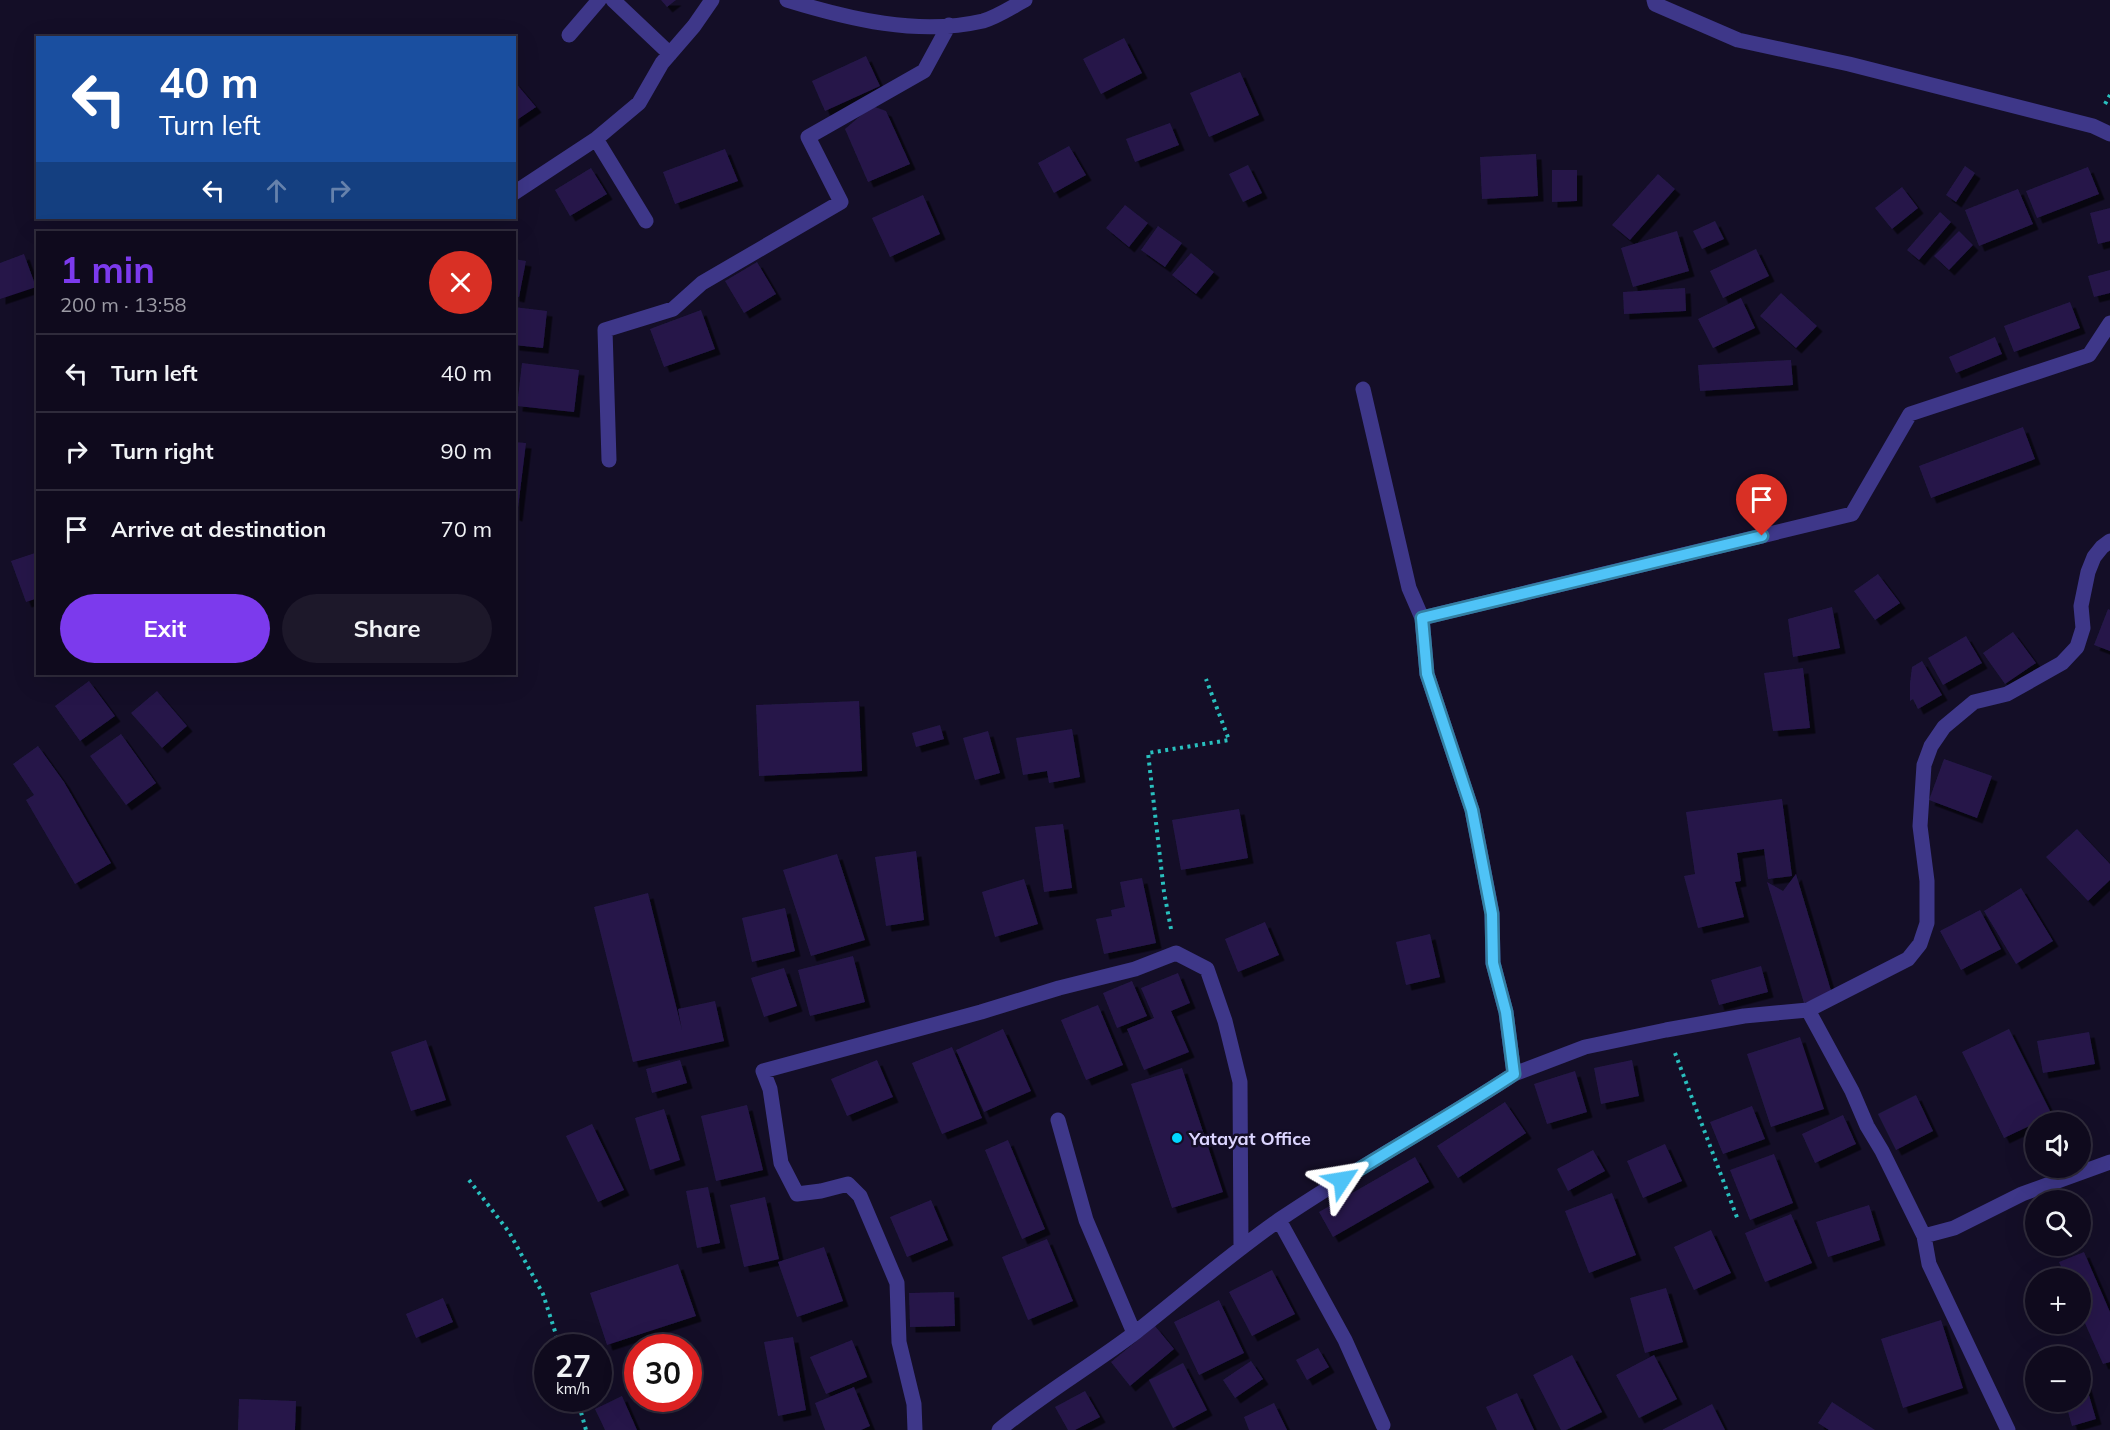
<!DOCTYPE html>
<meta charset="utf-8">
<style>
body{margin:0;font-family:Mulish,sans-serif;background:#1d182a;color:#f1f3f6;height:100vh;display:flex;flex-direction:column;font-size:22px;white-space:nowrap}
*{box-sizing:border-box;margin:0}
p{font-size:20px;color:#9b9aa4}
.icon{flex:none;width:33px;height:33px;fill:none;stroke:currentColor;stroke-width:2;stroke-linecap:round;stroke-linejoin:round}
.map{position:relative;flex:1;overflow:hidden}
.panel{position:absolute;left:36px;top:231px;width:480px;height:444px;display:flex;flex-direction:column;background:#0f0a1d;border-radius:0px;box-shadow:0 6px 24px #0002,0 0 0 2px #2f2b3b}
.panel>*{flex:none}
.banner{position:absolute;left:36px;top:36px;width:480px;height:183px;border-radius:0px;box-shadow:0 6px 24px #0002,0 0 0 2px #2f2b3b;background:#1a4fa0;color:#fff;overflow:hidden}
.tools{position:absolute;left:2025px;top:1112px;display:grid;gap:12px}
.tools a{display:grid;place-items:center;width:66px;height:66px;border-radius:50%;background:#0f0a1d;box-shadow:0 6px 24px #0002,0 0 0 2px #2f2b3b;font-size:30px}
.speed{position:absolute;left:534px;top:1334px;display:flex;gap:12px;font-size:30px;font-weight:700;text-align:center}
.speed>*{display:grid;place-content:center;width:78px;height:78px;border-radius:50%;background:#0f0a1d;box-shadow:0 6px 24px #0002,0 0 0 2px #2f2b3b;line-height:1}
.speed small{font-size:15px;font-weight:400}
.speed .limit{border:9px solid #d22;background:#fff;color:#111}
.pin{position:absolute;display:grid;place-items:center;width:51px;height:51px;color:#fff;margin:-62px -26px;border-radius:50% 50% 50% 0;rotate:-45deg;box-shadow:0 0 6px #0007}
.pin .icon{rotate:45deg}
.me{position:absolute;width:66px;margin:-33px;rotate:57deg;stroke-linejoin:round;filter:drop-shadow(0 0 4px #0008)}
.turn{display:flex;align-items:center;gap:21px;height:126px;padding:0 24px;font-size:27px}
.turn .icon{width:78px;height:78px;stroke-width:2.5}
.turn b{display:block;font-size:42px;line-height:51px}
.lanes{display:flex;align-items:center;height:57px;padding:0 24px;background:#0003;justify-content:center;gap:30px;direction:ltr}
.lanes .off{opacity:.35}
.round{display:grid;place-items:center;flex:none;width:63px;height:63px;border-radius:32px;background:#1d182a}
.overview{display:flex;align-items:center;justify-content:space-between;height:102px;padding:0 24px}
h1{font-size:36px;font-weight:700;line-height:45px;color:#7c3aed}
.button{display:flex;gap:12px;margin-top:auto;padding:12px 24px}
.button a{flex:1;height:69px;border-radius:36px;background:#7c3aed;color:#fff;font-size:24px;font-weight:700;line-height:69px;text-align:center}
.button a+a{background:#1d182a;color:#f1f3f6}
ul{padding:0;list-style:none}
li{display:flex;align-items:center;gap:18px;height:78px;padding:0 24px;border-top:2px solid #2f2b3b}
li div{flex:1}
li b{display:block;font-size:22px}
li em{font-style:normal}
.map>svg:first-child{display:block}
</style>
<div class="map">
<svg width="2110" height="1430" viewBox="0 0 2110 1430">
<defs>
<filter id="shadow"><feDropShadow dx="5.5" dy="5.5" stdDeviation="0" flood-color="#0009"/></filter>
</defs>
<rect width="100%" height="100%" fill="#140e27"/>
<!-- building -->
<path fill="#251949" filter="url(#shadow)" d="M661 0H676L667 7Z
M1124 38 1142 73 1101 94 1083 59Z
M866 56 880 86 825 111 812 81Z
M1240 72 1259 115 1209 137 1190 93Z
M514 81 536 107 514 122Z
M872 106 886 111 910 164 868 182 845 129Z
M1170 123 1179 145 1135 162 1126 139Z
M1069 146 1086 175 1054 193 1038 163Z
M725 149 738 181 675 204 663 172Z
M1536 154 1538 196 1482 199 1480 157Z
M1248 165 1262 193 1243 202 1229 174Z
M1965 166 1975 173 1956 202 1946 195Z
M2088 167 2099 194 2037 218 2026 191Z
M591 168 607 194 570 216 555 190Z
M1552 170H1577V201L1552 202Z
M1658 174 1675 189 1630 240 1612 225Z
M1902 187 1918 208 1892 229 1875 208Z
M2018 189 2033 224 1979 246 1965 210Z
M923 195 940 234 890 257 872 218Z
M1125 205 1148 223 1129 247 1106 228Z
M2110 208V241L2098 244 2090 213Z
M1940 212 1951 222 1919 260 1907 250Z
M1715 221 1724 239 1702 249 1693 231Z
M1158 226 1182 243 1165 267 1141 250Z
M1677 231 1689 271 1633 287 1621 248Z
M1959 231 1973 245 1949 270 1934 256Z
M1756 249 1769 276 1723 298 1710 271Z
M1191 253 1214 272 1196 294 1172 275Z
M24 254 36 287 0 299V263Z
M514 259 526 261 519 297 514 296Z
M757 262 776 294 744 313 725 281Z
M2110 270V293L2094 297 2088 276Z
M1685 288 1686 311 1624 314 1623 292Z
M1781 293 1817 326 1796 348 1760 316Z
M1741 298 1755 328 1713 348 1698 319Z
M2070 302 2080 328 2014 352 2004 326Z
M514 307 547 311 543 348 514 345Z
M701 310 715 349 664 367 650 329Z
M1995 337 2002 354 1956 373 1949 357Z
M1791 360 1793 385 1700 391 1698 365Z
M522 363 579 370 574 412 517 406Z
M2023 427 2035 459 1931 498 1919 466Z
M514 442 526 443 517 516 514 515Z
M38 552V598L26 602 11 561Z
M1878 574 1900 603 1875 620 1854 591Z
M1832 607 1840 648 1793 657 1788 619Z
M2108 609 2110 610V651L2094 645Z
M2013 632 2036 663 2005 684 1983 653Z
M1966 636 1982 663 1943 685 1928 658Z
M1922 661 1942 695 1918 709 1913 699 1910 701V683L1912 667Z
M1803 668 1810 728 1773 731 1764 673Z
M89 681 115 716 80 741 55 706Z
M157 691 187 726 162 748 131 713Z
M859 701 862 771 759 776 756 705Z
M940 725 944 739 916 747 912 733Z
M1072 729 1080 777 1049 783 1047 771 1023 775 1016 738Z
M988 731 1000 773 975 780 963 738Z
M121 734 156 783 126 805 90 756Z
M38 746 64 782 111 863 75 884 26 800 34 795 13 764Z
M1944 759 1992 776 1977 818 1929 800Z
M1782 799 1792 876 1768 879 1764 849 1737 853 1741 881 1735 882 1744 917 1698 928 1684 876 1695 874 1686 812Z
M1239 809 1248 858 1181 870 1172 820Z
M1063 824 1072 888 1044 892 1035 827Z
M2077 829 2110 864V880L2088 901 2046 857Z
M916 851 924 920 886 926 875 857Z
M837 854 865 940 811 956 783 870Z
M1796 874 1832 994 1804 1003 1767 882 1783 891Z
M1142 878 1156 943 1104 954 1096 919 1112 916 1111 910 1125 907 1120 882Z
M1024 879 1038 924 995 937 982 892Z
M2021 888 2053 941 2016 964 1984 911Z
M648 893 682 1030 678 1009 715 1001 724 1041 633 1062 594 907Z
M785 908 795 951 752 962 742 918Z
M1980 910 2001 949 1961 970 1940 931Z
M1265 922 1279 955 1238 972 1225 939Z
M1430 934 1440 977 1406 985 1396 942Z
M853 956 865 1002 810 1016 798 970Z
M1761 966 1768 992 1719 1005 1711 980Z
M784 968 797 1006 764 1017 751 978Z
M1178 973 1190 1003 1171 1011 1189 1052 1144 1070 1127 1029 1154 1018 1141 988Z
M1132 981 1147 1016 1117 1028 1103 993Z
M1098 1005 1123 1065 1086 1080 1061 1020Z
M1003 1029 1031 1091 984 1112 956 1050Z
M2009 1029 2052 1115 2004 1138 1962 1052Z
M2089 1032 2095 1064 2043 1073 2037 1041Z
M1800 1037 1824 1109 1771 1127 1747 1054Z
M426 1040 446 1100 411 1111 391 1052Z
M952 1047 982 1118 942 1134 912 1063Z
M680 1060 687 1083 652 1093 646 1069Z
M877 1060 893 1097 847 1116 831 1079Z
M1632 1060 1639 1096 1601 1104 1594 1068Z
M1182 1068 1223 1192 1172 1208 1131 1084Z
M1575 1071 1587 1112 1547 1124 1534 1084Z
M1916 1095 1933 1131 1896 1150 1878 1114Z
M1505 1102 1526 1133 1458 1178 1437 1146Z
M747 1105 763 1170 716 1181 701 1116Z
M1752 1106 1765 1139 1723 1154 1710 1122Z
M664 1109 680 1160 650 1170 635 1118Z
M1843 1115 1856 1144 1815 1163 1802 1134Z
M592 1124 624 1190 598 1202 566 1136Z
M1008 1140 1045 1229 1022 1239 985 1150Z
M1665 1144 1682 1181 1643 1198 1627 1161Z
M1593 1150 1605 1171 1568 1191 1557 1169Z
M1774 1154 1793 1203 1750 1220 1730 1170Z
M1415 1157 1429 1182 1333 1237 1319 1212Z
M708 1187 720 1243 697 1248 686 1191Z
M1612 1193 1636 1255 1589 1273 1565 1211Z
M765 1197 779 1259 744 1267 730 1205Z
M931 1200 948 1240 907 1257 890 1217Z
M1869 1205 1880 1240 1828 1257 1816 1222Z
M1791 1214 1812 1263 1765 1282 1745 1233Z
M1711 1230 1731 1273 1694 1290 1674 1247Z
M1047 1239 1073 1301 1028 1320 1002 1257Z
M824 1247 843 1301 797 1317 778 1262Z
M2084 1252 2110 1312V1362L2103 1364 2080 1312V1278H2066L2059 1262Z
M678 1264 696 1316 607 1345 590 1293Z
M1272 1270 1295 1314 1252 1336 1229 1292Z
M1666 1288 1683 1342 1645 1353 1630 1298Z
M954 1292 955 1326 910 1327 909 1293Z
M443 1298 453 1322 416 1338 406 1314Z
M1219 1300 1244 1353 1199 1375 1174 1322Z
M1941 1320 1963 1388 1903 1408 1881 1339Z
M1155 1326 1174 1349 1130 1386 1111 1362Z
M793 1337 806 1410 778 1416 764 1342Z
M852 1340 867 1377 826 1394 810 1357Z
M1318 1348 1329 1367 1307 1380 1296 1360Z
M1572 1355 1602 1412 1566 1430H1561L1533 1375Z
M1654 1355 1677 1399 1639 1418 1616 1375Z
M1251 1361 1263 1379 1235 1398 1223 1380Z
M1183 1363 1207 1410 1173 1428 1149 1380Z
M2080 1375H2083L2096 1419 2072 1426 2065 1401H2080Z
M854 1387 870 1426 861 1430H825L815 1403Z
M1085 1391 1100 1417 1075 1430H1068L1055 1407Z
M1517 1393 1534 1430H1497L1486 1407Z
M622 1396 637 1430H605L595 1409Z
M239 1399 296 1401 295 1430H238Z
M1832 1402 1875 1430H1829L1818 1423Z
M1274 1403 1287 1430H1249L1244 1417Z
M1712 1404 1725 1430H1662Z"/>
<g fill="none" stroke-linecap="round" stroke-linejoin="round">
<!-- path -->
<path stroke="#29bfbe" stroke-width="4" stroke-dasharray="3 4.5" stroke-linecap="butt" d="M2105 104 2110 95
M1171 929 1164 892 1148 753 1229 740 1206 679
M1675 1053 1738 1220
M469 1180 509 1232 543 1294 560 1347
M577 1398 586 1430"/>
<!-- street -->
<path stroke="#3e3789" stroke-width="15" d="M613 0 670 54
M787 0C849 19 918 36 983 21 997 17 1012 7 1025 0
M1654 0 1655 4 1738 40 1849 64 2093 126 2110 134
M569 35 599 0
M596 139 646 221
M514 193 596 139 639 103 662 63 694 26 712 0
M2110 323 2089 355 1910 414 1852 514 1422 618 1427 674 1472 810 1492 913 1493 963 1506 1012 1514 1074 1585 1047 1666 1030 1744 1016 1808 1010 1908 959 1920 944 1927 923V881L1920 826 1924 765 1931 746 1944 727 1974 702 2007 694 2062 663 2077 647 2083 628 2081 606 2088 572 2094 557 2102 547 2110 541
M1363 389 1409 588 1422 618
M609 460 605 330 673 309 702 283 841 202 808 137 924 71 949 25
M1808 1010 1852 1091 1867 1126 1882 1151 1924 1236 1954 1228 2022 1194 2110 1162
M1058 1120 1086 1220 1134 1333
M1279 1220 1345 1340 1383 1425
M1924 1236 1929 1264 2008 1430
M915 1430 914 1404 899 1342 897 1283 860 1196 848 1184 821 1191 797 1194 781 1163 770 1089 763 1071 981 1012 1059 988 1135 969 1176 953 1207 969 1225 1021 1240 1082 1241 1248
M999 1430C1043 1394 1091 1366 1136 1332 1183 1295 1229 1255 1279 1220 1355 1168 1437 1125 1514 1074"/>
</g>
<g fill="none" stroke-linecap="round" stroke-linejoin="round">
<!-- route casing -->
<g stroke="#337fa1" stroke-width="15">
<path id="route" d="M1342 1180C1399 1144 1458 1111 1514 1074L1506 1012 1493 963 1492 914 1472 810 1427 674 1422 618 1762 536"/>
</g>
<!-- route -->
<use href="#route" stroke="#4fc3f7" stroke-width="10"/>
</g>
<!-- markers -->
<circle fill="#01d8ff" stroke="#140e27" stroke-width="2" cx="1177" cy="1138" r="6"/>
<g text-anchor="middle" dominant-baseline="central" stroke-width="5" stroke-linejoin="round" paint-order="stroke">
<!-- poi labels -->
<g font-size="18" font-weight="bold" fill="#dcd5ff" stroke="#140e27" text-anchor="start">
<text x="1189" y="1138">Yatayat Office</text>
</g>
</g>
</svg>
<div class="tools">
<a><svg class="icon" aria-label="sound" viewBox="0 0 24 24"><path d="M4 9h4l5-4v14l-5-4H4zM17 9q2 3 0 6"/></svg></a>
<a><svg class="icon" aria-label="search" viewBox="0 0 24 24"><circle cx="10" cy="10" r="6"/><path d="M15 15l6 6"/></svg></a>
<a>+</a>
<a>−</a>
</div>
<div class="speed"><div>27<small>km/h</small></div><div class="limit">30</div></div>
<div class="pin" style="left:1762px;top:536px;background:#d93025"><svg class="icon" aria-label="arrive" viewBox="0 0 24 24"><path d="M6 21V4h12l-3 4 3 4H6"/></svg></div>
<svg class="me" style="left:1342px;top:1180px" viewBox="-20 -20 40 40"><path d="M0-17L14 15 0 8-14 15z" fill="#4fc3f7" stroke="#fff" stroke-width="4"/></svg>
<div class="banner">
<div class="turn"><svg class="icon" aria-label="left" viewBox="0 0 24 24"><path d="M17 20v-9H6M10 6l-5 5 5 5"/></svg><div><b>40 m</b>Turn left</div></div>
<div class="lanes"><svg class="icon" aria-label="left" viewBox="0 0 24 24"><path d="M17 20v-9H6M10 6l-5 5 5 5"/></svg><svg class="icon off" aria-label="ahead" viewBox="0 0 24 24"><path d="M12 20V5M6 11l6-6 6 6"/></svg><svg class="icon off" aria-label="right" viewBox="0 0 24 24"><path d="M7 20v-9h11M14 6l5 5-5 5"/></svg></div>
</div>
<section class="panel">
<div class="overview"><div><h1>1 min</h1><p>200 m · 13:58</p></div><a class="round" style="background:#d93025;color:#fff"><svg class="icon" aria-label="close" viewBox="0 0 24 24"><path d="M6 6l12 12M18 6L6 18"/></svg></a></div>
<ul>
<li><svg class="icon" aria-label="left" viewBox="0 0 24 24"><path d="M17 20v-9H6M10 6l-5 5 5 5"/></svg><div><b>Turn left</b></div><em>40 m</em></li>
<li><svg class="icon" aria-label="right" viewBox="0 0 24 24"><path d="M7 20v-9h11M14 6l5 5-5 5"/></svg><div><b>Turn right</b></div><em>90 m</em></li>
<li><svg class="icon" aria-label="arrive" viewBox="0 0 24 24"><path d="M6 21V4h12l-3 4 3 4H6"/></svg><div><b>Arrive at destination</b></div><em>70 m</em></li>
</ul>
<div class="button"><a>Exit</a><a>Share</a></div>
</section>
</div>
